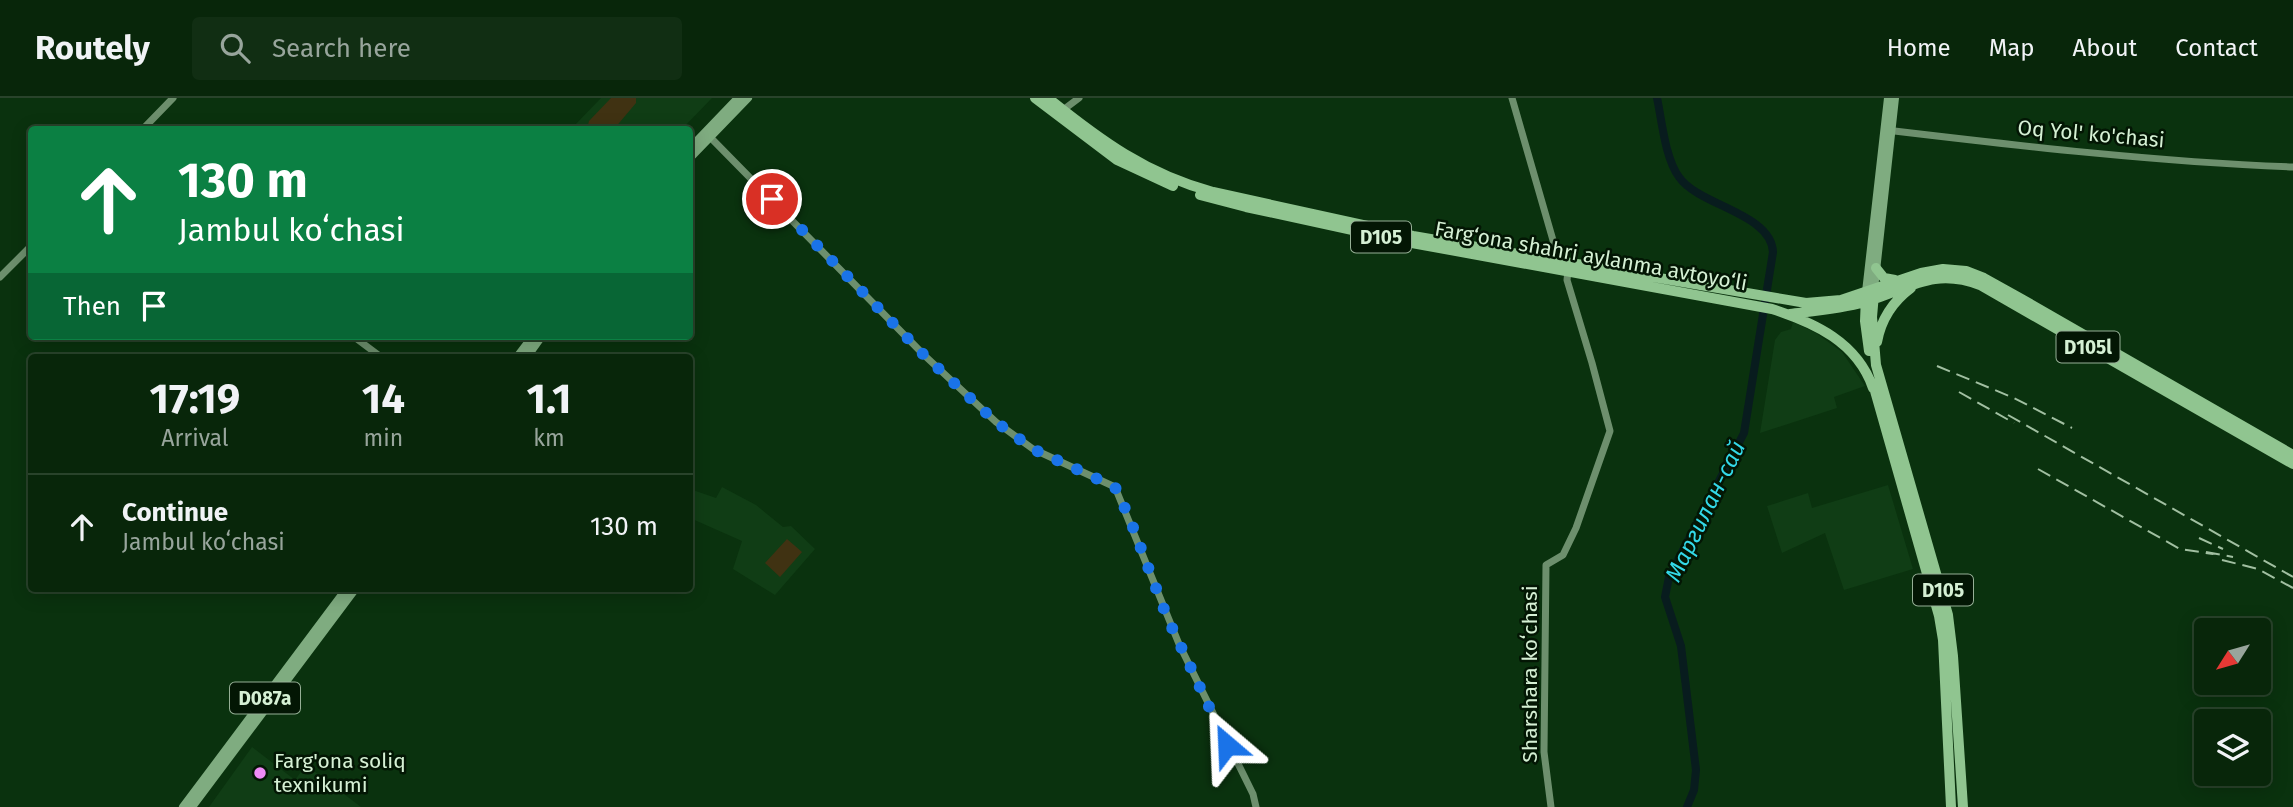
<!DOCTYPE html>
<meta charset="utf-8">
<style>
body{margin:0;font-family:"Fira Sans",sans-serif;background:#112e13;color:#f1f3f6;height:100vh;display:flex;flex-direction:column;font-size:26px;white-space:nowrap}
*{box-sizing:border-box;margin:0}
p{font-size:23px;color:#98a59c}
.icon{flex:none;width:38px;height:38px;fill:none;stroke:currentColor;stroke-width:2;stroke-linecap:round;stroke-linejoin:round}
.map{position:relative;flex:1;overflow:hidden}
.sheet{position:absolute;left:28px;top:256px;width:665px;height:238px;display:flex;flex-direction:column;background:#08260a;border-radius:7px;box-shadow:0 4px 18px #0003,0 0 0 2px #29432b}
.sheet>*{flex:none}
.hud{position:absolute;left:28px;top:28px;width:665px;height:214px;border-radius:7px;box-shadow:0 4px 18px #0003,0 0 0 2px #29432b;background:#0b8043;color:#fff;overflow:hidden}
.needle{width:46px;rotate:233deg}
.fabs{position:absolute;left:2194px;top:520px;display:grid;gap:14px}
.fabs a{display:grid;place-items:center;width:77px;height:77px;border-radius:7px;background:#08260a;box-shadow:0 4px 18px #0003,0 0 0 2px #29432b;font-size:35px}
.pin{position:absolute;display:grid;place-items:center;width:60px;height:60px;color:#fff;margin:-30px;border:4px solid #fff;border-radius:50%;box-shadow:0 2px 7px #0007}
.me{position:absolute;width:77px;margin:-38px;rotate:334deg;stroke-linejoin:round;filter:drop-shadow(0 0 5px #0008)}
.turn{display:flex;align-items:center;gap:24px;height:147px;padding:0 35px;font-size:32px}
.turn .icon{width:91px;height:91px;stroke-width:2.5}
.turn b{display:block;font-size:49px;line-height:60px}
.then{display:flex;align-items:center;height:66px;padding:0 35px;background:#0003;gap:14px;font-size:26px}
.eta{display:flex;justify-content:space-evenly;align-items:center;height:119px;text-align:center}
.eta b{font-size:42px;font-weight:700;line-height:49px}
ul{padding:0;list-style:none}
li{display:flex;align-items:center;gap:21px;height:105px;padding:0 35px;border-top:2px solid #29432b}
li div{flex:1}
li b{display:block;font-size:26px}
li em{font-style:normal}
header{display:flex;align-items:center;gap:42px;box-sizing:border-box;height:98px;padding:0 35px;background:#08260a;border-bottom:2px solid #29432b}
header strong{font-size:33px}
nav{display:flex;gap:38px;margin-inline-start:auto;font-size:24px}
.search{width:490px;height:63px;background:#112e13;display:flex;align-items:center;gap:18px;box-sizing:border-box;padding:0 24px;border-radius:7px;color:#98a59c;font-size:26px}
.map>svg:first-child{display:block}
</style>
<header>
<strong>Routely</strong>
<div class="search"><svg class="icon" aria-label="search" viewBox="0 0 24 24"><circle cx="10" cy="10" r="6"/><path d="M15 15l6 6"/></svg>Search here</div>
<nav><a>Home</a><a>Map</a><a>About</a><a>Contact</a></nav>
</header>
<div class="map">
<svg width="2293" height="709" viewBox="0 0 2293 709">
<rect width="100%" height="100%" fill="#0a320e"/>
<!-- built -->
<path fill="#103d15" d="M601 0H712L682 31 576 32 573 29Z
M1793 224 1816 235 1842 254 1865 288 1834 299 1837 310 1760 335 1775 242 1781 234 1791 231Z
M1888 387 1913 471 1844 492 1825 435 1782 455 1767 408 1808 395 1812 410Z
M722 389 756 407 783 429 791 428 815 451 775 497 733 471 742 443 690 420V391L716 400Z
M252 649 295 682 306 667 361 709H209Z"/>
<!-- green -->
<path fill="#403212" d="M611 0H636V5L614 31H587L589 23Z
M787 441 802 454 780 479 765 465Z"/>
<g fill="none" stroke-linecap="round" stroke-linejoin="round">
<!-- river -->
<path stroke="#081c1e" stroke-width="8" d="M1657 0C1662 23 1665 60 1679 79 1699 108 1771 115 1773 154L1744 335 1669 479 1665 499 1681 548 1696 672 1694 692 1687 709"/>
<!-- secondary -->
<path stroke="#6d8f6d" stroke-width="7" d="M1512 0 1559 163
M1063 12 1079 0
M142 32 173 0
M1886 32C2020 48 2159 64 2293 69
M710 39 924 257 996 324 1033 351 1115 389 1179 546 1253 696 1256 709
M0 179 32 147
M353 238 381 259
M1551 709 1544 654 1546 467 1563 457 1576 430 1610 333 1592 265 1567 182 1568 173"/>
<!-- primary -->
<path stroke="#7fac80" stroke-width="8" d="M690 50 738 0
M690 60 748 0
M1874 191 1895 0
M1866 194 1888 0
M517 259 533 238
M527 259 542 238
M183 709 347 490
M192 709 356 490"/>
<!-- highway -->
<path stroke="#90c590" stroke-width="10" d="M1035 0 1117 62 1173 88
M1048 0C1100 42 1146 76 1213 94L1413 138 1806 205 1841 202 1921 175 1943 171 1966 173 1984 180 2020 200 2293 357
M1200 97 1246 109 1412 145 1772 211C1815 225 1857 244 1873 290
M1876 170 1884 180 1895 182
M1874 196 1872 219 1876 267 1948 517 1953 558 1963 709
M1866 199 1865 223 1869 253
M1790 216C1815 213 1840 211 1865 204 1909 191 1933 169 1980 187L2293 366
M1877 244C1881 222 1892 204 1911 190
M1873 286 1939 518 1943 542 1951 709"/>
<!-- rail -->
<path stroke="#a1bfa1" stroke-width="2" stroke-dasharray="14 7" stroke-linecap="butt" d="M1937 268 2014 300 2072 330
M1959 294 2014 325
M2008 317 2293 479
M2038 371 2180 451 2213 456
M2199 440 2223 451
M2206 454 2233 459
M2222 462 2258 471 2293 490"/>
</g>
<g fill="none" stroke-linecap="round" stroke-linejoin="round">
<!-- route -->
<path stroke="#1a73e8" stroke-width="12" stroke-dasharray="0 21.6" d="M772 101 924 257 996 324 1033 351 1115 389 1129 419 1167 519 1227 647"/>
</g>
<!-- markers -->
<circle fill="#ef8bf6" stroke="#031604" stroke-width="2.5" cx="260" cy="675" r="7"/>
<g text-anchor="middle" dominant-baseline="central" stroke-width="5" stroke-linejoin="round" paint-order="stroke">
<!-- shield labels -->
<g fill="#031604" stroke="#96af96" stroke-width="2">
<rect x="1351" y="123.5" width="60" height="31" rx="5"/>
<rect x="2056.5" y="233.5" width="63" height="31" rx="5"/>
<rect x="1913" y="476.5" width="60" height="31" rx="5"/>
<rect x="230" y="584.5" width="70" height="31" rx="5"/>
</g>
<g font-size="19" font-weight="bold" fill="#d5f0d4">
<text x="1381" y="139">D105</text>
<text x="2088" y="249">D105l</text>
<text x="1943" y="492">D105</text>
<text x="265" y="600">D087a</text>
</g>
<!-- street labels -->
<g font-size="21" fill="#d5f0d4" stroke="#031604">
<text transform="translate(2091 36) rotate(5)">Oq Yol' ko'chasi</text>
<text transform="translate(1591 158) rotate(10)">Farg‘ona shahri aylanma avtoyo‘li</text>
<text transform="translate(1530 576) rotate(-90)">Sharshara koʻchasi</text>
</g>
<!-- poi labels -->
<g font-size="21" fill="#d5f0d4" stroke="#031604" text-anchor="start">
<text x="274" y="663">Farg'ona soliq<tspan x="274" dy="24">texnikumi</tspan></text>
</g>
<!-- water labels -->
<g font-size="23" font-style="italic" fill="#33d9e8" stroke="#031604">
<text transform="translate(1705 413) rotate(-64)">Маргилан-сай</text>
</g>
</g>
</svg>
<div class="fabs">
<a><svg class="needle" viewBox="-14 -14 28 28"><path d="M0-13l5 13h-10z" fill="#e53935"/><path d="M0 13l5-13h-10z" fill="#98a59c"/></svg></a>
<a><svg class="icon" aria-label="layers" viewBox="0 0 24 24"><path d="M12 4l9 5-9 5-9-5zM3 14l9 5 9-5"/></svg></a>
</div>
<div class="pin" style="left:772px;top:101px;background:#d93025"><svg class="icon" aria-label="arrive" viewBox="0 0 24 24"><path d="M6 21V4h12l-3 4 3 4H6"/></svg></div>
<svg class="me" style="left:1227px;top:647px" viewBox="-20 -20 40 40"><path d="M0-17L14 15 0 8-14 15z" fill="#1a73e8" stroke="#fff" stroke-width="4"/></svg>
<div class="hud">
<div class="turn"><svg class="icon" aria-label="ahead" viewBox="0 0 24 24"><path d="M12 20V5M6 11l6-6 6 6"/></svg><div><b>130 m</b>Jambul koʻchasi</div></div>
<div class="then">Then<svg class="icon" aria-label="arrive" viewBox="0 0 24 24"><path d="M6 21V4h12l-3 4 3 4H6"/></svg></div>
</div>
<section class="sheet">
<div class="eta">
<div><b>17:19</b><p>Arrival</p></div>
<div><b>14</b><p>min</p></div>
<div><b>1.1</b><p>km</p></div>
</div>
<ul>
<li><svg class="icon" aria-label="ahead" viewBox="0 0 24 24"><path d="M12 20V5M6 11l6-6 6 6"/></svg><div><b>Continue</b><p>Jambul koʻchasi</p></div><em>130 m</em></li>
</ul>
</section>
</div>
